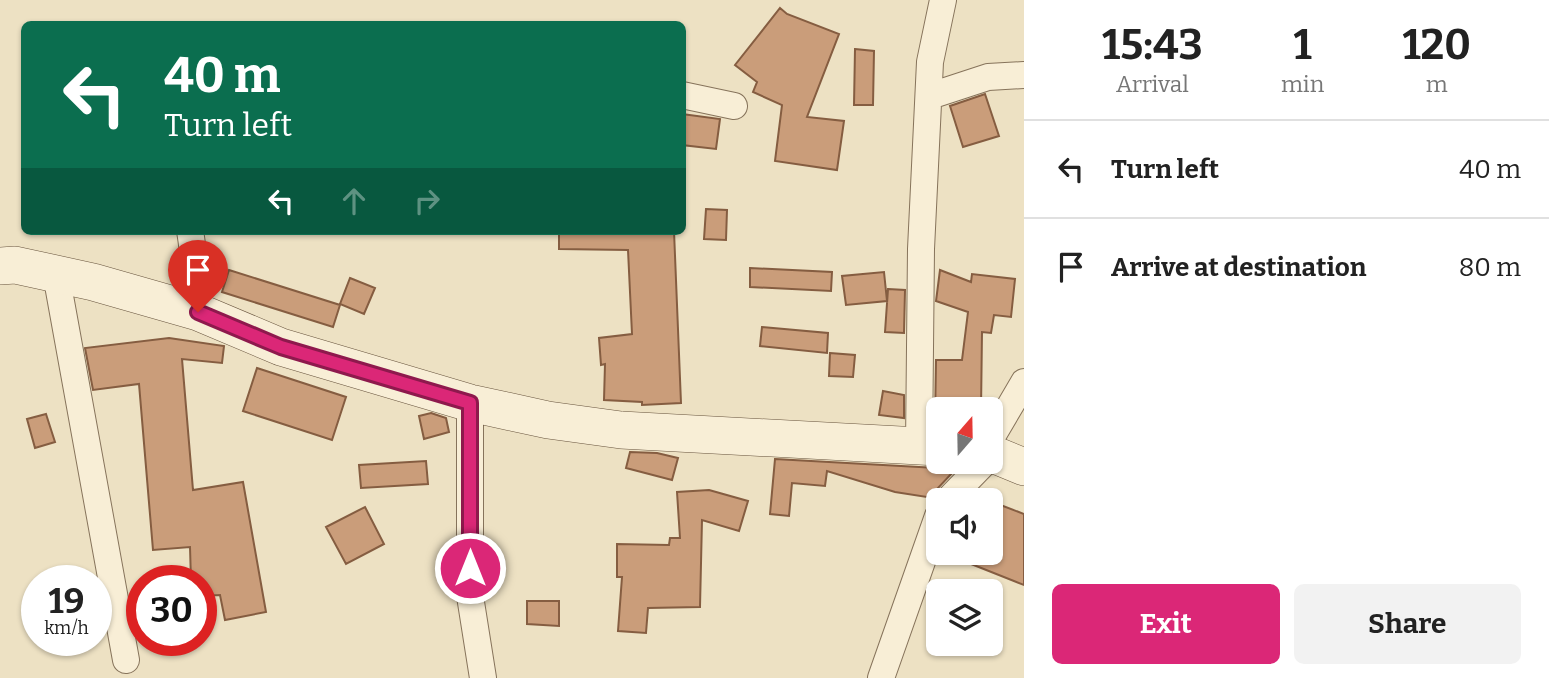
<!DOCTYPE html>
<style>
body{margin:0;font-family:Bitter,serif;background:#f2f2f2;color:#222;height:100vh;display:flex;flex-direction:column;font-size:26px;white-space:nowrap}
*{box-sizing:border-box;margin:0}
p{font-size:23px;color:#767676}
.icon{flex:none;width:38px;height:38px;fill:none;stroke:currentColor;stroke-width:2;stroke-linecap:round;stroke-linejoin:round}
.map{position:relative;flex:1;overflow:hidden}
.details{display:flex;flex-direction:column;background:#fff;width:525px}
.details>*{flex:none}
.hud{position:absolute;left:21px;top:21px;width:665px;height:214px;border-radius:10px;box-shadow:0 2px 5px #0004;background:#0b6e4f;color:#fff;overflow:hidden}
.needle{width:46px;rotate:20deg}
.tools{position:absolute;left:926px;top:397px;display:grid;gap:14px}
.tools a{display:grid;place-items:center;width:77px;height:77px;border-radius:10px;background:#fff;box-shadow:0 2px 5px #0004;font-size:35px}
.speed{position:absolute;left:21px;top:565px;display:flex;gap:14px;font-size:35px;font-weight:700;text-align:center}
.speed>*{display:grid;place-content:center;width:91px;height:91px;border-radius:50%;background:#fff;box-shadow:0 2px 5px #0004;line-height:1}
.speed small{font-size:18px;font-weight:400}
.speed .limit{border:10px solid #d22;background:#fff;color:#111}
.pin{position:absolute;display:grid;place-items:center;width:60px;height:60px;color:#fff;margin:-72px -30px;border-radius:50% 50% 50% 0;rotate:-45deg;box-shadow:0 0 7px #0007}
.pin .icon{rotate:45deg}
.me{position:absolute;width:77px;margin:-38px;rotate:0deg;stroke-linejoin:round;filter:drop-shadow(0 0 5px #0008)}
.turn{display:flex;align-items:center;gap:24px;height:147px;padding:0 28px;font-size:32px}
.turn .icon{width:91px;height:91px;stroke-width:2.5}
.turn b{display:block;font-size:49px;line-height:60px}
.lanes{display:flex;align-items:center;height:66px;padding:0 28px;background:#0003;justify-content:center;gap:35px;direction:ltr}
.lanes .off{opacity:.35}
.eta{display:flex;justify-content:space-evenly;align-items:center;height:119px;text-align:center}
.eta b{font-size:42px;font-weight:700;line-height:49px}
.action{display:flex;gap:14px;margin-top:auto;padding:14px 28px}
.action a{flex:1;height:80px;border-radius:10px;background:#db2777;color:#fff;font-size:28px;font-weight:700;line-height:80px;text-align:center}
.action a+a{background:#f2f2f2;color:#222}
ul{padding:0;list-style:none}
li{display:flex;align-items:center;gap:21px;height:98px;padding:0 28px;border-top:2px solid #e0e0e0}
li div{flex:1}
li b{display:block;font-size:26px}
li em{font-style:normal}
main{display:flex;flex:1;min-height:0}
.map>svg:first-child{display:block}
</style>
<main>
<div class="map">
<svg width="1024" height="678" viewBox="0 0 1024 678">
<rect width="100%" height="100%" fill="#ede1c3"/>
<!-- building -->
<path fill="#ca9d7a" stroke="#855d41" stroke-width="2" d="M780 8 787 14 839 34 807 117 844 121 837 170 775 161 782 105 753 92 757 82 735 65Z
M855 49 874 51 873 105H854Z
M985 94 999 136 963 147 950 106Z
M682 114 720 119 716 149 682 145Z
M706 209 727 210 726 240 704 239Z
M559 231H674L681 403 642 405V402L604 400 605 364 601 365 599 338 632 334 628 250 559 249Z
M750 268 832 272 831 291 750 287Z
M229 270 340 305 333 327 222 292Z
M940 270 971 282 972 274 1015 279 1011 317 994 315 991 333 982 332 981 410H938V423L935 422 936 360H962L968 312 936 301Z
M884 272 887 301 846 305 842 276Z
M350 278 375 288 364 314 340 304Z
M888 289 905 290 904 333 885 332Z
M762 327 828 333 827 353 760 346Z
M169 338 224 346 222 363 182 359 193 490 243 482 266 612 225 620 220 595 201 596V581H191L190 547 153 550 139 384 93 390 85 348Z
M830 353 855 355 853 377 829 376Z
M257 368 346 397 332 440 243 411Z
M883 391 904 395V418L879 415Z
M431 413 446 418 449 432 424 439 419 416Z
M46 414 55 442 35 448 27 419Z
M630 452 657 453 678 458 672 480 626 468Z
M775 459 937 468 948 465 954 471 937 489 933 498 895 492 827 471 825 486 792 483 789 516 770 514Z
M426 461 428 484 361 488 359 465Z
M709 490 748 501 739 531 702 520 700 607 648 608 646 633 618 631 622 577H617V544L669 545 670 538H680L677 492Z
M990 501 1024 514V585L946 554 990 553Z
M365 507 384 544 346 564 326 527Z
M527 601H559V626L527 624Z"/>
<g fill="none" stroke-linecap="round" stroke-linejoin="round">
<!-- street casing -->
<g stroke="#86735b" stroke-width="28">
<path id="street" d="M682 95 734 106
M930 96 988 77 1024 75
M190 231C195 258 194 284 198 312
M56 274 126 660
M470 403V596L483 678
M990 440 1024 382
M919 446 921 249 930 62 943 0
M948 500 985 462
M881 678 938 516"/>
</g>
<!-- secondary casing -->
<g stroke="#68543e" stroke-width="38">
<path id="secondary" d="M0 266 15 265 93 282 198 312 281 347 470 403 548 420 621 430 938 447
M990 453 1024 467"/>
</g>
<!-- street -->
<use href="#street" stroke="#f8eed6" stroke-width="26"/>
<!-- secondary -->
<use href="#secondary" stroke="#f8eed6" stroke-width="37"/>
</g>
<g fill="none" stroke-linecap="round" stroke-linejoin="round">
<!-- route casing -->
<g stroke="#8e194d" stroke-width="18">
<path id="route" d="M198 312 281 347 470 403V568"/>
</g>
<!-- route -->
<use href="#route" stroke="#db2777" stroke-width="12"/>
</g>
</svg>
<div class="tools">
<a><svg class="needle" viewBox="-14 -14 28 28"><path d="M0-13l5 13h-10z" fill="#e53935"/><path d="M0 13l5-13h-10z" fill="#767676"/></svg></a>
<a><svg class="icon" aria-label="sound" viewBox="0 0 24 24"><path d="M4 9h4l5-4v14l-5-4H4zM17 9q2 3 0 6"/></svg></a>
<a><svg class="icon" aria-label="layers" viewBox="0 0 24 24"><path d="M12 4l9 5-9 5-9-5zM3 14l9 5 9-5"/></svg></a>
</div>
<div class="speed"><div>19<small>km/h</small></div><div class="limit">30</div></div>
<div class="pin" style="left:198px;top:312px;background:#d93025"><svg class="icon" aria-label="arrive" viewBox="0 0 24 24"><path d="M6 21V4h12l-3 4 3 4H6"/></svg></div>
<svg class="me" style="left:470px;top:568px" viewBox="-20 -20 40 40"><circle r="17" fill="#db2777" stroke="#fff" stroke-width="3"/><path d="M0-11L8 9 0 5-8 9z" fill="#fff"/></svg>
<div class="hud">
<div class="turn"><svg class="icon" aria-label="left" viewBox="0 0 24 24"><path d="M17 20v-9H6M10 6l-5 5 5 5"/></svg><div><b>40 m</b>Turn left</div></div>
<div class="lanes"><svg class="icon" aria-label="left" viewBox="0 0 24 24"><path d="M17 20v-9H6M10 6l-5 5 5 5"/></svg><svg class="icon off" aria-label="ahead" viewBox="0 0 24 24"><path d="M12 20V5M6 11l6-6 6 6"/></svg><svg class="icon off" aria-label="right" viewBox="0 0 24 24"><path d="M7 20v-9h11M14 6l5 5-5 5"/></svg></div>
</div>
</div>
<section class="details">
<div class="eta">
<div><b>15:43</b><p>Arrival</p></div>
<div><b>1</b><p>min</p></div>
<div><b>120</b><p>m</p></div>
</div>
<ul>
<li><svg class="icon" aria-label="left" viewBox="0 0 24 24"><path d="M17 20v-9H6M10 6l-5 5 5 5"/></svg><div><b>Turn left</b></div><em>40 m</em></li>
<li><svg class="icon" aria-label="arrive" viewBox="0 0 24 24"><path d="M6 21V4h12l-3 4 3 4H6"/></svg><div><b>Arrive at destination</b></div><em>80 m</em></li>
</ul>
<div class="action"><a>Exit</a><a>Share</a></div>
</section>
</main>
